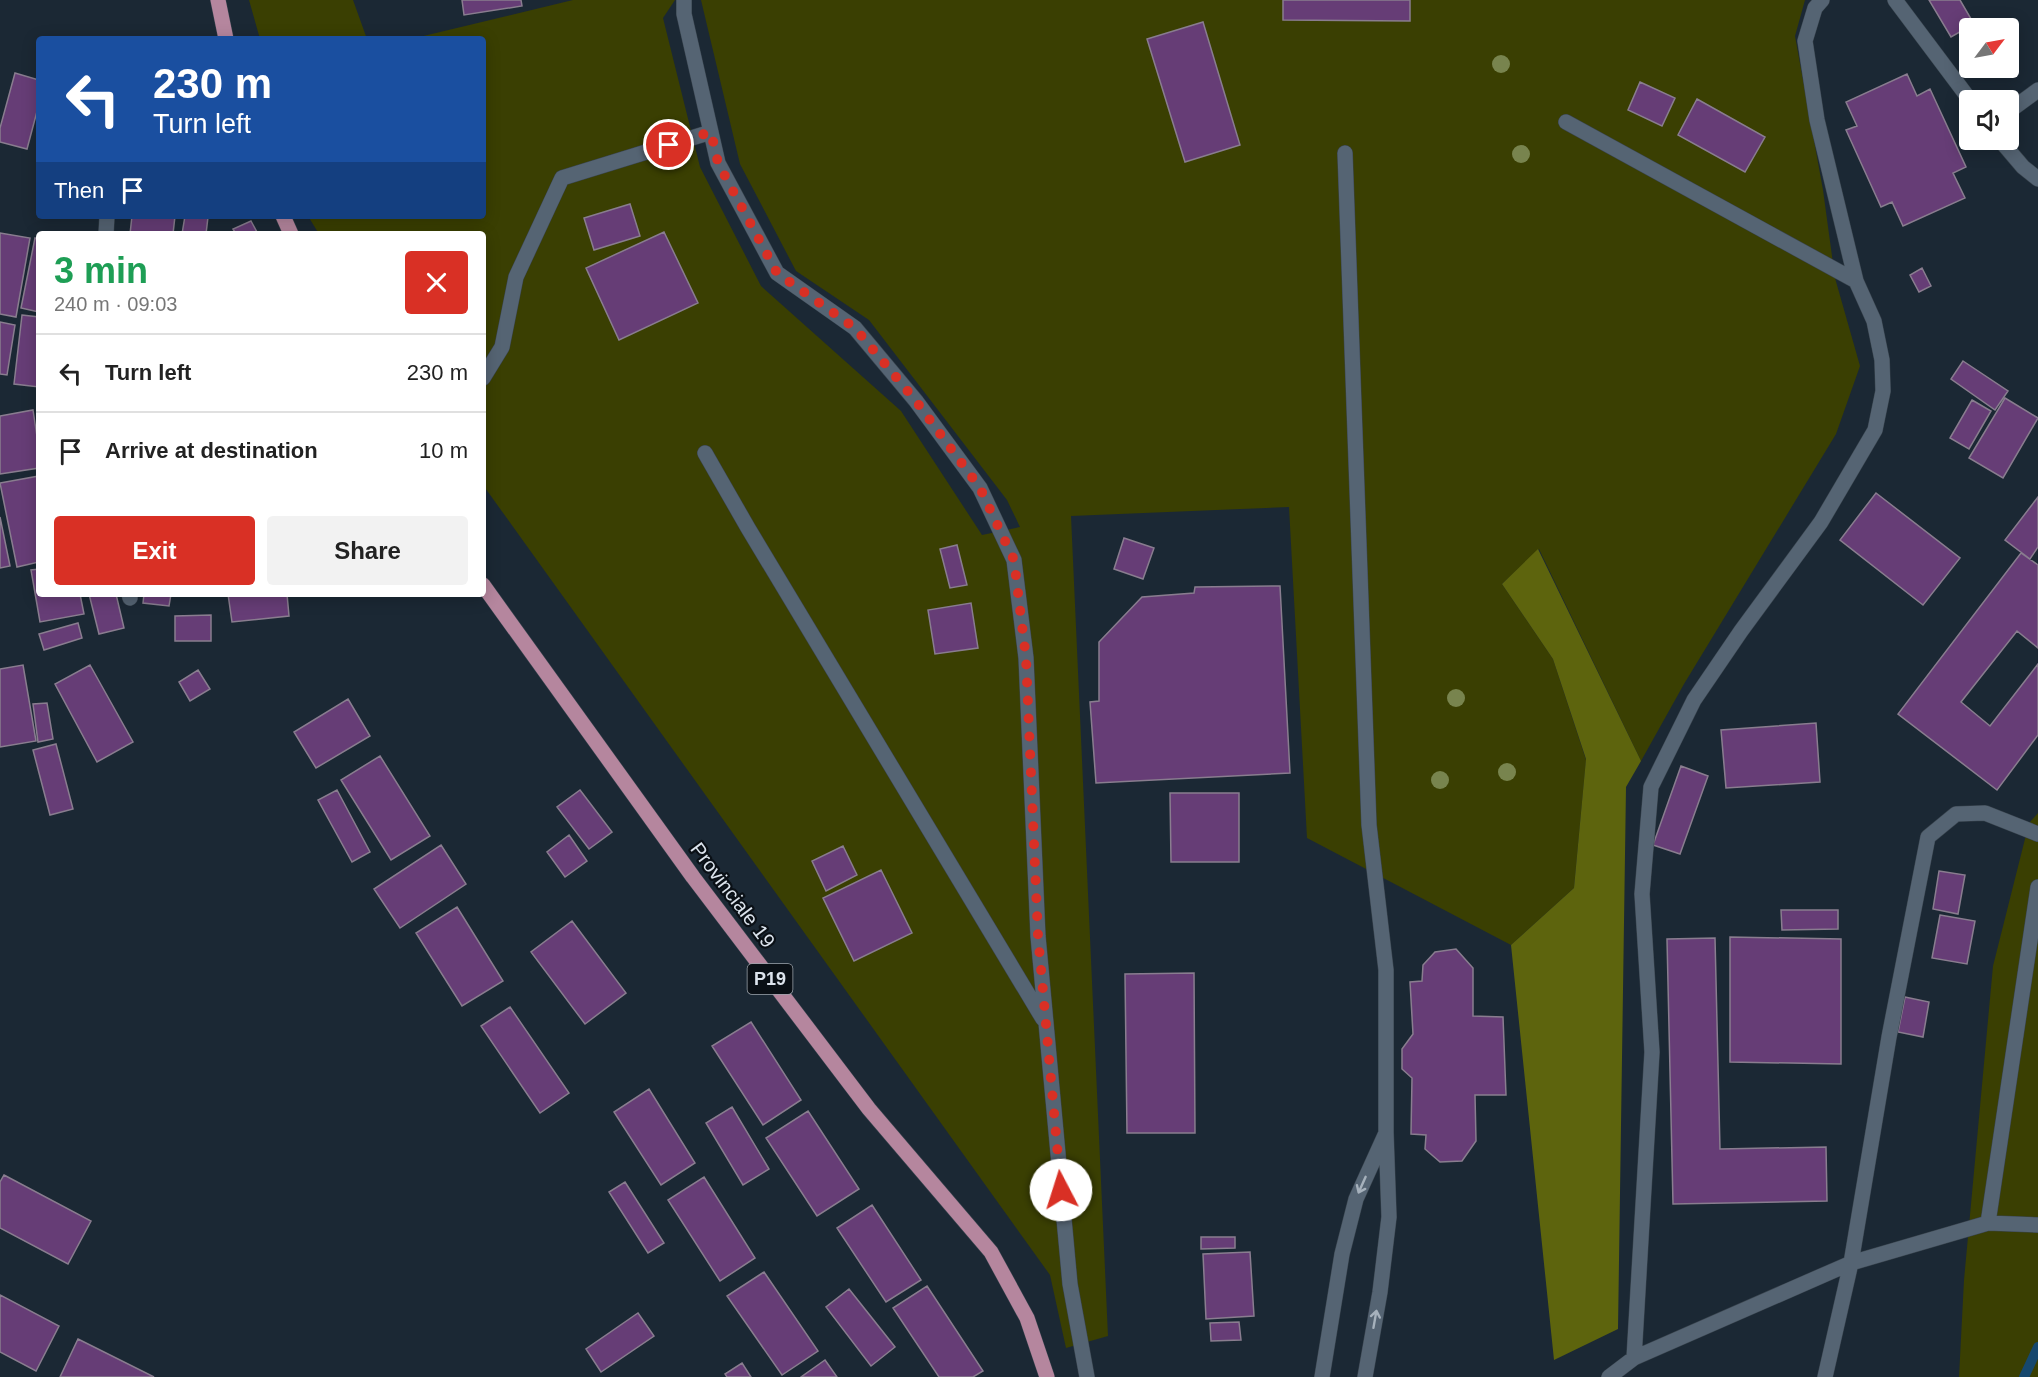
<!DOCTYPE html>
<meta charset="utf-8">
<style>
body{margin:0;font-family:Arial,sans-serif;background:#f2f2f2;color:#222;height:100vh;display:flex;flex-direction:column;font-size:22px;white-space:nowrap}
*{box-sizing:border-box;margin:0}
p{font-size:20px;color:#767676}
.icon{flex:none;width:33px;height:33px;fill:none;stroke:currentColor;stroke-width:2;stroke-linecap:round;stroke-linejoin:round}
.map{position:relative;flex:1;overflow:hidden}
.details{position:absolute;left:36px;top:231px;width:450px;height:366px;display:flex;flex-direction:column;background:#fff;border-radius:6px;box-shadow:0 3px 15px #0003}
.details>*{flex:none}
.banner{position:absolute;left:36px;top:36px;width:450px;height:183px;border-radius:6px;box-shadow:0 3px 15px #0003;background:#1a4fa0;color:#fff;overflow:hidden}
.needle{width:39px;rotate:58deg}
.tools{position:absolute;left:1959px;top:18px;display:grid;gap:12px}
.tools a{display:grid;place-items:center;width:60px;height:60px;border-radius:6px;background:#fff;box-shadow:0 3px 15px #0003;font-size:30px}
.pin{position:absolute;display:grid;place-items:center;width:51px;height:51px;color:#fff;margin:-26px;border:3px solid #fff;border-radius:50%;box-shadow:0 2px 6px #0007}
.me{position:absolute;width:66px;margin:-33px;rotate:355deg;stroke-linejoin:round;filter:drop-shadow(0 0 4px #0008)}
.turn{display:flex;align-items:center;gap:21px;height:126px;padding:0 18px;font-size:27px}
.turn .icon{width:78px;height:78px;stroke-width:2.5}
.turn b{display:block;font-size:42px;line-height:51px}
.then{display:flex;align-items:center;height:57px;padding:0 18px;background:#0003;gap:12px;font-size:22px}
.round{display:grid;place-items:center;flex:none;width:63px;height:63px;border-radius:6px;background:#f2f2f2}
.summary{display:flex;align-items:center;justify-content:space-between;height:102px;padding:0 18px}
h1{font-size:36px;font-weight:700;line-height:45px;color:#1e9e55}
.primary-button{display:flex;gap:12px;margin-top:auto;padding:12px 18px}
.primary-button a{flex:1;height:69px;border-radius:6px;background:#d93025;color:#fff;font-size:24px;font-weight:700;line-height:69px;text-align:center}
.primary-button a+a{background:#f2f2f2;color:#222}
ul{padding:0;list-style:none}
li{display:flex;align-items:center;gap:18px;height:78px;padding:0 18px;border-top:2px solid #e0e0e0}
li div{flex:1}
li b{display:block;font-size:22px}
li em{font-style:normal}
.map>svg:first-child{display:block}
</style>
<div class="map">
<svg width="2038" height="1377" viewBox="0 0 2038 1377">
<rect width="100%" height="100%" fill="#1b2834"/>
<!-- green -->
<path fill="#3a3f02" d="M249 0H353L367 39H260Z
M573 0H675L663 18 700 167 761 286 901 411 982 535 1020 527 1007 500 869 320 796 271 740 164 701 0H1805L1795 36 1823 190 1835 278 1860 366 1836 434 1684 684 1641 761 1539 549 1502 584 1553 659 1586 760 1574 888 1511 945 1307 838 1289 507 1071 516 1108 1336 1066 1348 1050 1275 483 485V234H319L308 216H483V39H411Z
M2038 813V1377H1959L1964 1280 1993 966 2029 823Z"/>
<!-- forest -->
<path fill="#5d640d" d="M1538 549 1641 761 1626 787 1618 1329 1554 1360 1511 945 1574 888 1586 759 1553 659 1502 584Z"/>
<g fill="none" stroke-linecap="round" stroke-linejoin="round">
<!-- stream -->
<path stroke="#16486e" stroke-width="10" d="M2024 1377 2038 1347"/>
</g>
<!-- building -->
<path fill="#663d76" stroke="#897d8f" stroke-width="1.5" d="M462 0H521L522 6 464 15Z
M1283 0H1410V21L1283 20Z
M1929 0H1960L1974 24 1951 37Z
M1203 22 1240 145 1185 162 1147 39Z
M15 73 39 80V104L27 149 0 142V128Z
M1907 74 1917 96 1930 89 1966 167 1953 173 1965 198 1903 226 1892 202 1881 207 1846 130 1857 126 1846 102Z
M1640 82 1675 98 1662 126 1628 110Z
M1697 99 1765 137 1745 172 1678 135Z
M630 204 640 236 594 250 584 218Z
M132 216H175L173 234H130Z
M185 216 208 217 206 234H182Z
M251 221 258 234H236L233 229Z
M664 232 698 303 619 340 586 268Z
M0 233 30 238 16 317 0 314Z
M35 238 39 239V312L21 308Z
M1922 268 1931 286 1919 292 1910 275Z
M22 315 39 317V387L14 384Z
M0 322 15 325 7 375 0 374Z
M1963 361 2008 391 1995 410 1951 379Z
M2005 398 2038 418 2003 478 1969 458Z
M1972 400 1991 411 1969 449 1950 438Z
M33 410 39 450V468L0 474V416Z
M39 476V562L17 567 0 483Z
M1876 493 1960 558 1923 605 1840 540Z
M2038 497V547L2030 559 2005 540Z
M0 517 10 566 0 568Z
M1124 538 1154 548 1143 579 1114 569Z
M957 545 967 585 950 588 940 549Z
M2021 553 2038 565V648L2017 631 1961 702 1990 726 2038 664V735L1997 790 1898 714Z
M39 569V594H80L84 614 40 622 31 570Z
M1280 586 1290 773 1096 783 1090 702 1099 701V642L1142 597 1194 593 1195 587Z
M89 594H116L124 628 99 634Z
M144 594H171L169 606 143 603Z
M228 594H287L289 616 232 622Z
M971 603 978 648 935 654 928 610Z
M211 615V641H175V616Z
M78 623 82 638 44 650 39 634Z
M23 665 36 741 0 747V669Z
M90 665 133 742 97 762 55 684Z
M198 670 210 689 190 701 179 682Z
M348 699 370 736 316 768 294 732Z
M47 703 53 739 38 742 33 704Z
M1816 723 1820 782 1726 788 1721 730Z
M56 744 73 809 50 815 33 750Z
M380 756 430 836 391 860 341 780Z
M1681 766 1708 776 1680 854 1653 845Z
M337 790 370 852 352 862 318 800Z
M580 790 612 832 589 849 557 807Z
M1170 793H1239V862H1171Z
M569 835 587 861 565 877 547 852Z
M441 845 466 884 400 928 374 889Z
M843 846 857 875 826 891 812 861Z
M881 870 912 933 854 961 823 898Z
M1939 871 1965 875 1958 914 1933 909Z
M457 907 503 981 462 1006 416 933Z
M1781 910H1838V929L1782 930Z
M1940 915 1975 921 1967 964 1932 958Z
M572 921 626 993 585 1024 531 952Z
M1730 937 1841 939V1064L1730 1062Z
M1715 938 1720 1149 1826 1147 1827 1201 1673 1204 1667 939Z
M1456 949 1473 968V1016L1503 1017 1506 1095H1475L1476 1141 1462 1161 1440 1162 1425 1149 1426 1135 1411 1134 1412 1078 1402 1069V1049L1413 1034 1410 982 1422 981 1423 965 1435 952Z
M1194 973 1195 1133H1127L1125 974Z
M1905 997 1929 1002 1923 1037 1898 1032Z
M510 1007 569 1093 540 1113 481 1026Z
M751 1022 801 1100 763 1125 712 1046Z
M649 1089 695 1163 661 1185 614 1112Z
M732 1107 769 1169 743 1185 706 1123Z
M808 1111 859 1189 817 1216 766 1138Z
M4 1175 91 1221 68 1264 0 1228V1182Z
M704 1177 755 1258 720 1281 668 1200Z
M625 1182 664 1243 648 1253 609 1192Z
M872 1205 921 1280 886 1302 837 1228Z
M1201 1237H1235V1248L1201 1249Z
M1250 1252 1254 1316 1206 1319 1203 1254Z
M764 1272 818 1351 782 1375 727 1296Z
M927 1286 983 1371 973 1377H939L893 1308Z
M849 1289 895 1347 871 1366 826 1307Z
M0 1295 59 1326 36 1371 0 1352Z
M638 1313 654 1336 601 1372 586 1349Z
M1239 1322 1241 1340 1211 1341 1210 1323Z
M78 1339 154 1377H60Z
M825 1360 837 1377H801Z
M742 1363 751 1377H727L725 1374Z"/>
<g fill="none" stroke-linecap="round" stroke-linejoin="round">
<!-- minor casing -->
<g stroke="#39444e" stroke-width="16">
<path id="minor" d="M684 0V14L718 163 777 273 855 328 916 401 980 488 1014 560 1026 658 1038 936 1070 1284 1087 1377
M1895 0 1970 100
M2008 112 2038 90
M1566 122 1856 281
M2000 140 2023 167 2038 179
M1345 153 1369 825 1386 970V1132L1389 1217 1380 1292 1365 1377
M106 234 107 216
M483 378 502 347 516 277 562 178 711 132
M705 453 748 528 1043 1019
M129 594 130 598
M1988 1223 2038 887
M1634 1358 1652 1052 1642 894 1651 787 1694 700 1741 631 1821 522 1875 430 1883 391 1882 360 1874 321 1856 281 1817 120 1805 41 1815 8 1822 0
M1322 1377 1342 1254 1356 1199 1385 1135
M1609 1377 1634 1358 1851 1263 1988 1223 2038 1225
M1825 1377 1851 1263 1889 1037 1928 837 1956 814 1985 813 2038 834"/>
</g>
<!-- major casing -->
<g stroke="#39444e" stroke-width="16">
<path id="major" d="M218 0 226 39
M283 216 291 234
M483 585 693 877 869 1109 991 1252 1027 1318 1047 1377"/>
</g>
<!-- minor -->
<use href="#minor" stroke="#556473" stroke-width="15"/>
<!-- major -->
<use href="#major" stroke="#b5869e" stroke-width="15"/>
</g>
<!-- trees -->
<g fill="#78844e">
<circle cx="1501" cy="64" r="9"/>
<circle cx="1521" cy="154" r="9"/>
<circle cx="1456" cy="698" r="9"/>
<circle cx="1507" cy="772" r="9"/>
<circle cx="1440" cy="780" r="9"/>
</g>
<!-- one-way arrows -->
<defs><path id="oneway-shaft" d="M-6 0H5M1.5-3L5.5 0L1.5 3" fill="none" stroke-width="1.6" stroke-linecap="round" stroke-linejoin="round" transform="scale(1.5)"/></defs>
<g stroke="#a6b1bc">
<use href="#oneway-shaft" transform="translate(1362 1185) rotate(114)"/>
<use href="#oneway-shaft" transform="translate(1375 1319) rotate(-80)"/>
</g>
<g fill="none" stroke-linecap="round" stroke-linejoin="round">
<!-- route -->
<path stroke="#d93025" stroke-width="10" stroke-dasharray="0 18" d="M669 145 711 132 718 163 777 273 855 328 916 401 980 488 1014 560 1026 658 1038 936 1061 1190"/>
</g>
<g text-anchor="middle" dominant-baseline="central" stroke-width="4.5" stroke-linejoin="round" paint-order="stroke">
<!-- shield labels -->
<rect fill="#0a1016" stroke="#9da4ac" stroke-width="1.5" x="747.5" y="964" width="45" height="30" rx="4.5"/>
<g font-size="18" font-weight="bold" fill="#dce4ed">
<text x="770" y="979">P19</text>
</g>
<!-- street labels -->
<g font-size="20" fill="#dce4ed" stroke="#0a1016">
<text transform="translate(733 895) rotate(53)">Provinciale 19</text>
</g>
</g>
</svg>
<div class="tools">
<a><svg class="needle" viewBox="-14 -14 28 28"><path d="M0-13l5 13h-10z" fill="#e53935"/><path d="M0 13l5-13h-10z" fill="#767676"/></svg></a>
<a><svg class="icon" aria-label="sound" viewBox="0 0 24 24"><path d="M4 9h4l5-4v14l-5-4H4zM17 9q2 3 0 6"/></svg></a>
</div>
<div class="pin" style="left:669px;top:145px;background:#d93025"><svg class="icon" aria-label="arrive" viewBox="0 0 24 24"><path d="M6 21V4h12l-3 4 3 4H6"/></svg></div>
<svg class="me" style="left:1061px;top:1190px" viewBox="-20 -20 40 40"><circle r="19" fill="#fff"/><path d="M0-13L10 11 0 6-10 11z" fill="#d93025"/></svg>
<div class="banner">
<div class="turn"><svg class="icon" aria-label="left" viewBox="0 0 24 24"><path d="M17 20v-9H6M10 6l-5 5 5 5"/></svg><div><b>230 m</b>Turn left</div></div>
<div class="then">Then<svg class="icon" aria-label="arrive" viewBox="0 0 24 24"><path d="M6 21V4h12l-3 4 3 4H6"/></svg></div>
</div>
<section class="details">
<div class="summary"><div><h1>3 min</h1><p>240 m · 09:03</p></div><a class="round" style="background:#d93025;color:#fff"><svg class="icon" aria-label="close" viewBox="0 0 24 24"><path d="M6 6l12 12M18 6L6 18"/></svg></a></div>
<ul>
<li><svg class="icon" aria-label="left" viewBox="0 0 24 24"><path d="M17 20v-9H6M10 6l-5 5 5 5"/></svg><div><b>Turn left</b></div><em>230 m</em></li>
<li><svg class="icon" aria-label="arrive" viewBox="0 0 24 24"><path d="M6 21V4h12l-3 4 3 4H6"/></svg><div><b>Arrive at destination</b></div><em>10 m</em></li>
</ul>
<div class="primary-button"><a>Exit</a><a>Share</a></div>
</section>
</div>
